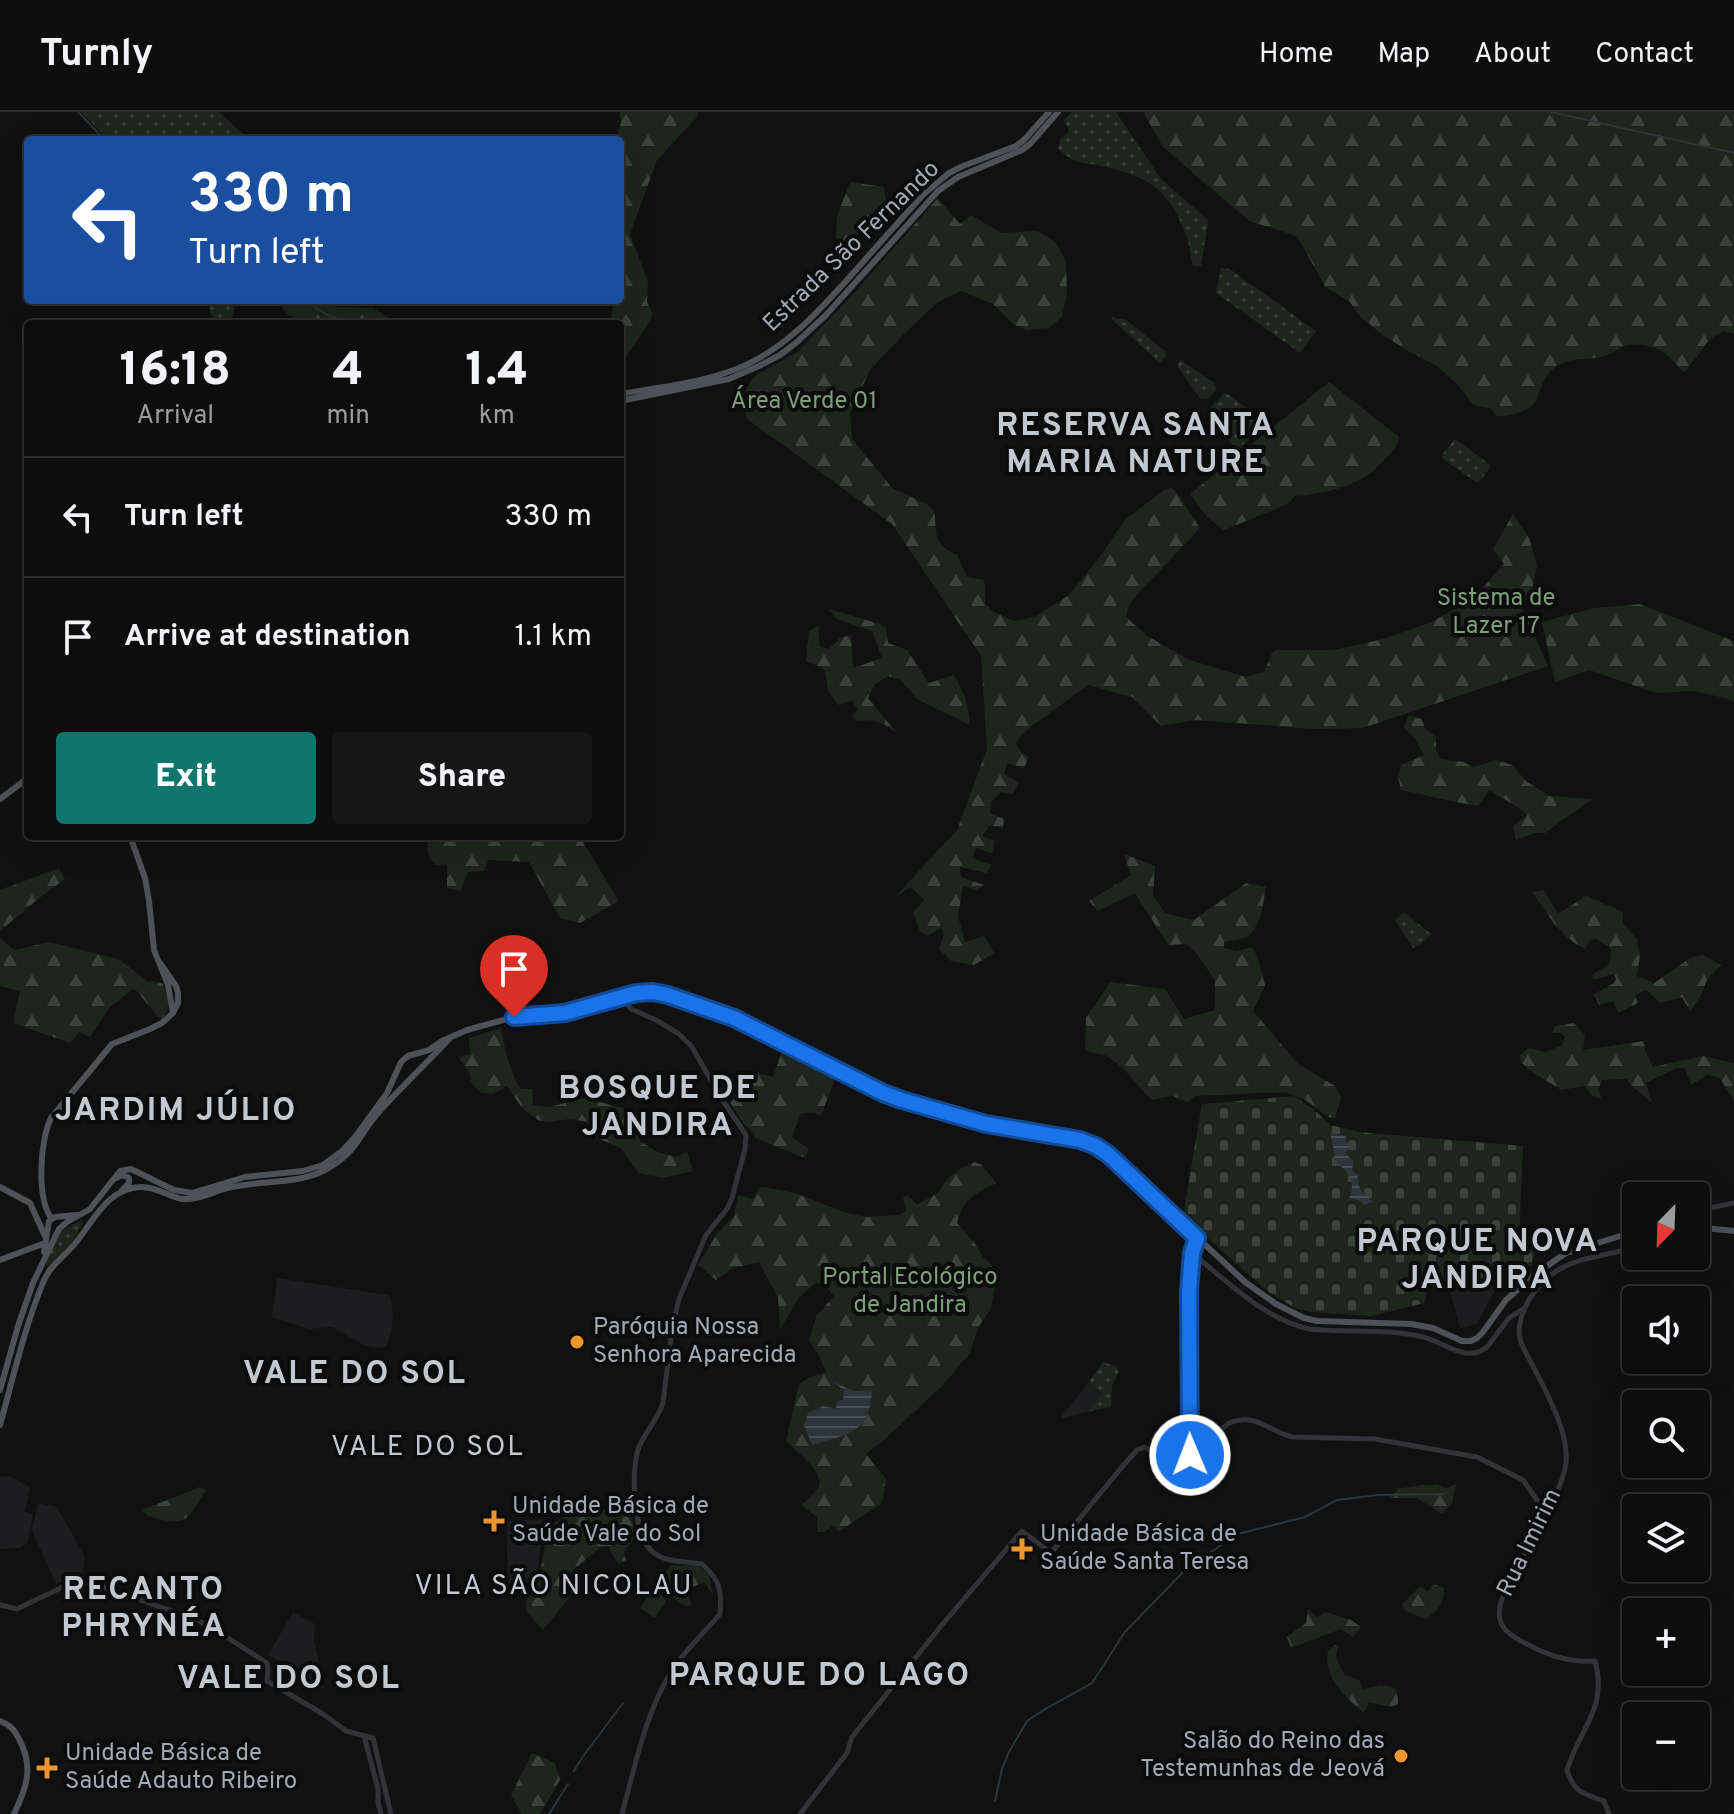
<!DOCTYPE html>
<meta charset="utf-8">
<style>
body{margin:0;font-family:Overpass,sans-serif;background:#161617;color:#f1f3f6;height:100vh;display:flex;flex-direction:column;font-size:30px;white-space:nowrap}
*{box-sizing:border-box;margin:0}
p{font-size:26px;color:#9a9c9e}
.icon{flex:none;width:44px;height:44px;fill:none;stroke:currentColor;stroke-width:2;stroke-linecap:round;stroke-linejoin:round}
.map{position:relative;flex:1;overflow:hidden}
.side{position:absolute;left:24px;top:208px;width:600px;height:520px;display:flex;flex-direction:column;background:#0d0d0e;border-radius:8px;box-shadow:0 8px 32px #0002,0 0 0 2px #2d2d2e}
.side>*{flex:none}
.hud{position:absolute;left:24px;top:24px;width:600px;height:168px;border-radius:8px;box-shadow:0 8px 32px #0002,0 0 0 2px #2d2d2e;background:#1a4fa0;color:#fff;overflow:hidden}
.needle{width:52px;rotate:203deg}
.controls{position:absolute;left:1622px;top:1070px;display:grid;gap:16px}
.controls a{display:grid;place-items:center;width:88px;height:88px;border-radius:8px;background:#0d0d0e;box-shadow:0 8px 32px #0002,0 0 0 2px #2d2d2e;font-size:40px}
.pin{position:absolute;display:grid;place-items:center;width:68px;height:68px;color:#fff;margin:-82px -34px;border-radius:50% 50% 50% 0;rotate:-45deg;box-shadow:0 0 8px #0007}
.pin .icon{rotate:45deg}
.me{position:absolute;width:88px;margin:-44px;rotate:359deg;stroke-linejoin:round;filter:drop-shadow(0 0 6px #0008)}
.turn{display:flex;align-items:center;gap:28px;height:168px;padding:0 32px;font-size:36px}
.turn .icon{width:104px;height:104px;stroke-width:2.5}
.turn b{display:block;font-size:56px;line-height:68px}
.eta{display:flex;justify-content:space-evenly;align-items:center;height:136px;text-align:center}
.eta b{font-size:48px;font-weight:800;line-height:56px}
.primary-button{display:flex;gap:16px;margin-top:auto;padding:16px 32px}
.primary-button a{flex:1;height:92px;border-radius:8px;background:#0f766e;color:#fff;font-size:32px;font-weight:800;line-height:92px;text-align:center}
.primary-button a+a{background:#161617;color:#f1f3f6}
ul{padding:0;list-style:none}
li{display:flex;align-items:center;gap:24px;height:120px;padding:0 32px;border-top:2px solid #2d2d2e}
li div{flex:1}
li b{display:block;font-size:30px}
li em{font-style:normal}
header{display:flex;align-items:center;gap:48px;box-sizing:border-box;height:112px;padding:0 40px;background:#0d0d0e;border-bottom:2px solid #2d2d2e}
header strong{font-size:38px}
nav{display:flex;gap:44px;margin-inline-start:auto;font-size:28px}
.map>svg:first-child{display:block}
</style>
<header>
<strong>Turnly</strong>
<nav><a>Home</a><a>Map</a><a>About</a><a>Contact</a></nav>
</header>
<div class="map">
<svg width="1734" height="1702" viewBox="0 0 1734 1702">
<defs>
<pattern id="green-dots" width="8" height="8" patternUnits="userSpaceOnUse" patternTransform="scale(2)"><rect width="8" height="8" fill="#1d251d"/><path d="M2 2h.1M6 6h.1" fill="none" stroke="#3b423b" stroke-width="1.8" stroke-linecap="round"/></pattern>
<pattern id="forest-firs" width="22" height="20" patternUnits="userSpaceOnUse" patternTransform="scale(2)"><rect width="22" height="20" fill="#1d251d"/><path d="M5 1l3.5 6h-7zM16 11l3.5 6h-7z" fill="#3b423b"/></pattern>
<pattern id="cemetery-stones" width="16" height="16" patternUnits="userSpaceOnUse" patternTransform="scale(2)"><rect width="16" height="16" fill="#1d251d"/><path d="M2 7V4a2 2 0 0 1 4 0v3zM10 15v-3a2 2 0 0 1 4 0v3z" fill="#3b423b"/></pattern>
<pattern id="water-rules" width="6" height="5" patternUnits="userSpaceOnUse" patternTransform="scale(2)"><rect width="6" height="5" fill="#2b353a"/><path d="M0 2.5h6" fill="none" stroke="#474f54"/></pattern>
</defs>
<rect width="100%" height="100%" fill="#111112"/>
<!-- built -->
<path fill="#1d1d1f" d="M1525 1160 1515 1172 1496 1176 1477 1212 1460 1216 1450 1178Z
M277 1166 388 1183 391 1186 393 1208 388 1231 383 1236 373 1235 364 1233 332 1215 309 1217 272 1205Z
M1089 1270 1103 1281 1087 1300 1063 1306 1061 1305Z
M0 1364 11 1365 30 1375 25 1400 33 1402 28 1430 20 1436 0 1437Z
M38 1391 57 1395 85 1445 83 1461 56 1472 32 1419Z
M545 1407 537 1460 527 1471H508L506 1409Z
M293 1500 315 1512 314 1529 322 1561 323 1577 268 1543Z"/>
<!-- green -->
<path fill="url(#green-dots)" d="M81 0H219L250 28H109Z
M1072 0H1116L1161 67 1207 107 1208 110 1201 154H1193C1190 144 1190 133 1186 123 1168 75 1146 63 1097 53 1078 50 1073 51 1058 36L1060 27 1068 21 1069 16 1063 9Z
M1221 156 1230 157 1316 219 1300 241 1216 181Z
M212 188H232C241 207 221 218 209 200Z
M1113 204 1116 207H1125L1165 239 1166 243 1160 251 1111 207Z
M1181 248 1214 271 1216 278 1207 287 1200 286 1178 255V252Z
M1225 281 1228 282 1261 307V315L1240 336 1232 333 1208 298Z
M1454 328 1458 329 1490 353 1489 357 1479 370H1476L1443 347 1442 343Z
M1404 800 1431 822 1422 832 1413 836 1395 808Z
M81 1108 83 1111 72 1130 48 1155 45 1151 60 1120Z
M1103 1250 1116 1254 1119 1259 1112 1274 1111 1295 1087 1300 1103 1281 1089 1270Z"/>
<!-- forest -->
<path fill="url(#forest-firs)" d="M620 0H698V4L657 48 630 122 648 170 647 190 653 202 644 219 620 252V212H610L614 188H620V28H616L621 10Z
M1143 0H1734V222L1724 219C1709 226 1708 229 1699 242 1695 248 1690 251 1687 258L1683 260C1677 254 1673 247 1666 242 1655 234 1638 230 1624 234 1617 237 1610 243 1602 245 1585 248 1568 245 1554 256 1542 266 1542 276 1536 288 1528 301 1510 304 1497 304L1490 296 1473 293 1459 274 1437 254 1406 238 1379 220 1360 204 1349 189 1326 176 1297 124 1249 109 1163 35Z
M850 70 884 75 886 89 864 118 849 131 836 126 837 104Z
M938 86 960 112 971 103 1001 121 1037 119 1055 130 1066 149 1067 181 1062 205 1048 216 1027 218 1013 212 993 192 961 179 938 190 905 221 870 258 850 301 852 327 892 376 925 391 934 398C938 423 931 431 957 443L967 465 983 468 985 472V492L994 500 1014 509 1035 505 1069 483 1099 446 1124 409 1165 377 1172 376 1178 382 1200 416 1132 488 1128 496 1126 505 1147 524 1190 548 1246 565 1264 560 1272 541 1276 538H1334L1383 527 1432 510 1476 484 1504 452 1493 437 1513 402 1529 426 1537 453 1530 488 1521 493 1548 554 1363 616 1314 617 1195 608 1161 614 1132 585 1088 573 1028 617 1015 631 1021 640 1029 645 1024 656 1007 651 1004 662 1019 670 1013 682 1001 680 991 690 990 701 1004 707 1003 717 990 713 982 724 995 729 992 741 976 736 972 746 991 753 987 761 960 755 961 765 984 773 976 778 963 774 958 804 965 830 984 824 994 841 974 853 951 849 939 837 944 822 941 816 927 824 920 819 913 800 924 788 911 775 895 785 957 718 987 637 981 544 892 412 747 307 742 285 753 265 797 240 846 190Z
M276 188H327L337 195 373 196 400 212H305L287 202Z
M1329 270 1399 325C1398 334 1392 339 1386 346 1363 374 1330 381 1295 384L1288 392 1224 418 1208 406 1190 382Z
M1640 492 1734 529V590L1729 587 1694 579 1656 581 1589 558 1555 570 1542 510 1594 496Z
M829 497 880 512 886 517 888 531 907 538 929 571 954 563C964 582 969 592 970 613L917 587 901 568 888 564 875 572 868 586 897 621C884 611 875 606 858 609L852 604 858 599 852 588 838 593 828 579 825 558 816 553 806 549 809 519 818 514 820 535 829 537 840 526 851 523 853 556 882 546 872 519 837 507Z
M1408 604 1422 607 1425 617 1436 625V638L1440 647 1463 650 1474 655 1496 648 1512 653 1526 669 1549 684 1592 687 1545 721H1534L1516 728 1513 714 1527 703 1519 696 1489 678 1478 694C1452 690 1427 683 1401 678L1398 665 1401 653 1424 643 1414 625 1404 616Z
M429 724H579L619 789 580 811 560 806 529 750 488 748 484 759 468 760 460 779 447 776V752L436 753C427 744 426 737 429 724Z
M1124 742 1155 754 1153 784 1165 801 1194 808 1246 771 1266 775C1263 790 1262 813 1249 823 1243 828 1232 828 1224 830V836L1237 839 1252 835 1258 846 1265 873 1253 899 1298 952 1335 974 1341 986 1335 1006 1328 1005 1304 987 1285 980 1195 984 1188 990 1172 984 1151 988 1122 955 1105 943 1085 939 1086 906 1110 870 1165 877 1184 907 1215 898V869L1199 844 1187 832 1168 833 1135 781 1098 799 1089 789 1131 763Z
M59 756 65 767 38 787 0 819V778Z
M1544 778 1558 802 1586 784 1623 800V811L1637 828 1640 844 1637 864 1654 871 1690 846 1702 843 1721 853 1707 868 1700 885 1690 899 1682 885 1660 891 1646 878 1635 883 1638 891 1618 901 1613 889 1599 893 1594 882 1614 871 1616 867 1614 862 1593 868 1592 863 1610 851 1611 836 1596 827 1590 828 1585 837C1560 825 1547 801 1532 780Z
M0 826 14 838 50 830 118 847 148 869 162 871C168 881 172 897 162 906L158 905 135 877 131 878 109 896 90 925 79 920 70 931 13 911 20 879 0 874Z
M1574 911 1585 923 1583 938 1644 929 1645 938 1653 955 1703 944 1734 951V989L1719 965 1707 963 1691 973 1685 956H1676L1646 971 1652 991 1632 974 1626 967 1602 968 1599 976 1601 987 1592 984 1584 974 1561 978 1528 957 1521 950 1520 943 1529 936 1546 940 1562 933 1565 924 1560 921H1552L1555 914Z
M501 916C504 935 510 962 521 977H532L533 993 549 995 584 986 623 996 641 1030 658 1040 676 1045 687 1040 693 1059 662 1066 639 1061 621 1036 597 1026 587 1010 571 1007 546 1010 538 1008 522 996 507 974 493 982 481 981 471 970 470 961 458 945 470 942 469 926Z
M782 939 836 964 821 1004 814 1000 800 1002 792 1025 809 1037 805 1046 755 1026V1022L743 1011 730 990 747 978V973L738 968 753 960 773 965Z
M975 1050 982 1053 996 1071C974 1083 964 1085 957 1111L974 1130 982 1144 991 1152 997 1164 991 1196 978 1216 970 1241 943 1273 885 1327 866 1342 886 1367 882 1391 838 1420 834 1413 824 1420H817V1405L801 1393C807 1388 816 1381 819 1374 824 1360 796 1339 786 1329L799 1272 808 1266 826 1260 818 1242 809 1228 817 1203 834 1184 824 1172 816 1171 800 1184 780 1217 778 1186 759 1150 733 1156 716 1168 698 1153 718 1120 734 1104 738 1083 753 1087 759 1076 764 1075 795 1081 846 1101 866 1105 900 1103 906 1099 903 1084 906 1085 907 1082 917 1093 939 1080C945 1065 960 1055 975 1050Z
M1437 1372 1446 1376 1456 1372 1452 1392 1442 1402 1417 1386H1389L1398 1378 1395 1376C1406 1377 1409 1374 1419 1374 1425 1373 1430 1374 1437 1372Z
M200 1375 206 1378C190 1401 190 1415 159 1407 151 1405 147 1405 142 1398Z
M573 1392 581 1397H631L634 1427 624 1440 626 1448 618 1452 608 1434 599 1436 569 1462 577 1476 543 1518 526 1499 527 1481 540 1461 548 1415 566 1404Z
M698 1453 709 1463 713 1483 704 1470 687 1478 691 1494C682 1495 676 1489 670 1482L660 1481 666 1489 655 1506 640 1496 670 1454Z
M1436 1473 1444 1476C1444 1492 1439 1497 1426 1507L1405 1499 1402 1493 1420 1474 1428 1480 1431 1474Z
M1308 1497 1317 1506 1325 1500 1351 1508 1361 1515 1353 1525 1341 1517 1291 1536 1287 1525 1306 1511Z
M1335 1533 1339 1534C1333 1544 1339 1553 1344 1562L1360 1569 1362 1577C1379 1574 1400 1566 1398 1592L1391 1595 1369 1590 1364 1601C1346 1586 1323 1565 1328 1539Z
M532 1641 555 1651 560 1668 540 1702H522L511 1683Z"/>
<!-- cemetery -->
<path fill="url(#cemetery-stones)" d="M1294 984 1313 997 1331 1013 1358 1020 1523 1034 1519 1129 1536 1133 1532 1153 1525 1157 1483 1168 1428 1167 1425 1191 1371 1204 1310 1200 1295 1196 1267 1179 1183 1104 1202 992Z"/>
<!-- water -->
<path fill="url(#water-rules)" d="M1330 1021 1346 1024 1345 1029 1348 1032 1349 1037 1345 1041 1354 1050 1352 1057 1354 1061 1360 1063 1357 1065 1360 1077 1373 1090 1364 1093 1361 1089 1349 1086C1358 1065 1345 1060 1334 1047L1335 1044Z
M831 1269 854 1279 872 1278C870 1322 848 1322 812 1333L804 1313 808 1301 823 1294 836 1297 837 1290 843 1287 844 1278Z"/>
<g fill="none" stroke-linecap="round" stroke-linejoin="round">
<!-- stream -->
<path stroke="#2b353a" stroke-width="2" d="M78 0 105 28
M1551 0 1734 41
M305 188C326 205 338 208 366 212
M574 1659 584 1643 623 1591
M995 1689 1002 1657 1009 1640 1027 1609 1045 1597 1092 1571 1125 1520 1188 1455 1238 1422 1305 1405 1337 1388 1378 1383 1444 1382
M549 1702 568 1672"/>
<!-- minor -->
<path stroke="#323337" stroke-width="5" d="M621 885 631 897 656 908 679 922 692 935 721 986 746 1023 745 1037 732 1086 727 1097 706 1123 679 1187 672 1217 663 1291C658 1307 645 1320 639 1335 630 1358 633 1426 654 1441 667 1451 687 1449 702 1452 720 1468 722 1478 720 1502 703 1522 681 1542 668 1565 644 1607 635 1655 622 1702
M1696 1099 1734 1091
M1192 1141C1228 1170 1263 1206 1309 1217 1346 1221 1386 1216 1423 1225 1444 1230 1467 1252 1487 1235L1509 1206 1523 1197
M1189 1342V1179L1192 1141 1197 1126
M0 1493 17 1497 69 1472 84 1468 200 1509 213 1520 225 1524 267 1551 268 1557 267 1569 323 1602 346 1619 373 1626 391 1702
M364 1624 378 1677V1690L381 1702
M800 1702 847 1641 852 1625 941 1514 1022 1419 1051 1441 1122 1355 1137 1338 1145 1335 1173 1353 1190 1343 1229 1311C1258 1300 1268 1320 1293 1325L1375 1327 1477 1345 1523 1368 1546 1401
M1609 1702 1604 1689C1585 1683 1573 1680 1567 1658 1580 1616 1608 1596 1595 1549 1570 1551 1546 1543 1525 1531 1515 1526 1502 1519 1500 1507 1496 1492 1508 1475 1514 1462 1528 1435 1563 1379 1566 1351 1569 1322 1549 1285 1536 1260 1531 1249 1523 1238 1520 1227 1517 1213 1523 1198 1530 1186 1538 1174 1547 1164 1560 1157 1583 1144 1611 1143 1636 1135"/>
<!-- major -->
<path stroke="#4e5156" stroke-width="6" d="M620 282C655 276 693 272 728 260 782 242 818 200 855 159 878 133 901 107 924 82L949 61 963 54 1016 34 1024 28 1049 0
M620 289 729 267 759 254 780 243 797 230 826 203 938 79 958 65 1022 38 1030 32 1058 0
M0 687 28 666
M130 724 145 766 149 789 154 838 168 873 173 901
M116 1066 123 1063 129 1066V1071L122 1078
M0 1075 30 1091
M30 1091 45 1124
M52 1107C36 1087 40 1028 51 1006L112 932 150 917 162 911 173 901 178 891V881L176 874 160 851
M1696 1115 1734 1119
M44 1140 49 1109 55 1105 77 1103
M0 1148 45 1131
M0 1278 18 1214 33 1171 55 1125 59 1117 67 1110 90 1097 120 1059 131 1057 174 1078 192 1081 245 1065 303 1059 323 1053 341 1040 355 1025 387 981 401 950 408 944 429 938 442 929 467 918 514 905 565 901 636 881 653 880 701 894 734 906 883 981 902 988 986 1012 1080 1028 1096 1034 1109 1043 1245 1170 1276 1192 1304 1206 1317 1209 1411 1212 1433 1216 1462 1229H1471L1477 1226 1483 1220 1506 1188 1534 1163 1566 1141 1636 1119
M0 1313C13 1266 24 1218 42 1173 48 1156 60 1148 72 1135 92 1113 106 1075 142 1075 157 1075 169 1085 183 1087 197 1088 211 1081 224 1077 257 1067 294 1074 325 1058 356 1042 358 1024 378 1001 401 975 426 952 450 926
M0 1609C10 1613 14 1617 19 1627 34 1654 27 1675 14 1702"/>
</g>
<g fill="none" stroke-linecap="round" stroke-linejoin="round">
<!-- route casing -->
<g stroke="#114b97" stroke-width="20">
<path id="route" d="M514 905 565 901 636 881 653 880 668 883 734 906 883 981 902 988 986 1012 1080 1028 1096 1034 1109 1043 1197 1126 1192 1141 1189 1179 1190 1343"/>
</g>
<!-- route -->
<use href="#route" stroke="#1a73e8" stroke-width="14"/>
</g>
<!-- markers -->
<g fill="#ed952e" stroke="#0c0c0d" stroke-width="3">
<circle cx="577" cy="1230" r="8"/>
<path d="M490 1397h8v8h8v8h-8v8h-8v-8h-8v-8h8z"/>
<path d="M1018 1425h8v8h8v8h-8v8h-8v-8h-8v-8h8z"/>
<circle cx="1401" cy="1644" r="8"/>
<path d="M43 1644h8v8h8v8h-8v8h-8v-8h-8v-8h8z"/>
</g>
<g text-anchor="middle" dominant-baseline="central" stroke-width="8" stroke-linejoin="round" paint-order="stroke">
<!-- street labels -->
<g font-size="24" fill="#a2a9b3" stroke="#0c0c0d">
<text transform="translate(852 135) rotate(-44)">Estrada São Fernando</text>
<text transform="translate(1530 1431) rotate(-64)">Rua Imirim</text>
</g>
<!-- park labels -->
<g font-size="24" fill="#7c9e79" stroke="#0c0c0d">
<text x="804" y="290">Área Verde 01</text>
<text x="1496" y="487">Sistema de<tspan x="1496" dy="28">Lazer 17</tspan></text>
<text x="910" y="1166">Portal Ecológico<tspan x="910" dy="28">de Jandira</tspan></text>
</g>
<!-- poi labels -->
<g font-size="24" fill="#a2a9b3" stroke="#0c0c0d" text-anchor="start">
<text x="593" y="1216">Paróquia Nossa<tspan x="593" dy="28">Senhora Aparecida</tspan></text>
<text x="512" y="1395">Unidade Básica de<tspan x="512" dy="28">Saúde Vale do Sol</tspan></text>
<text x="1040" y="1423">Unidade Básica de<tspan x="1040" dy="28">Saúde Santa Teresa</tspan></text>
<text x="1385" y="1630" text-anchor="end">Salão do Reino das<tspan x="1385" dy="28">Testemunhas de Jeová</tspan></text>
<text x="65" y="1642">Unidade Básica de<tspan x="65" dy="28">Saúde Adauto Ribeiro</tspan></text>
</g>
<!-- quarter labels -->
<g font-size="28" letter-spacing="2" fill="#c3c8cf" stroke="#0c0c0d">
<text x="428" y="1336">VALE DO SOL</text>
<text x="554" y="1475">VILA SÃO NICOLAU</text>
</g>
<!-- district labels -->
<g font-size="32" font-weight="bold" letter-spacing="2" fill="#c3c8cf" stroke="#0c0c0d">
<text x="1136" y="315">RESERVA SANTA<tspan x="1136" dy="37">MARIA NATURE</tspan></text>
<text x="658" y="978">BOSQUE DE<tspan x="658" dy="37">JANDIRA</tspan></text>
<text x="176" y="1000">JARDIM JÚLIO</text>
<text x="1478" y="1131">PARQUE NOVA<tspan x="1478" dy="37">JANDIRA</tspan></text>
<text x="355" y="1263">VALE DO SOL</text>
<text x="144" y="1479">RECANTO<tspan x="144" dy="37">PHRYNÉA</tspan></text>
<text x="820" y="1565">PARQUE DO LAGO</text>
<text x="289" y="1568">VALE DO SOL</text>
</g>
</g>
</svg>
<div class="controls">
<a><svg class="needle" viewBox="-14 -14 28 28"><path d="M0-13l5 13h-10z" fill="#e53935"/><path d="M0 13l5-13h-10z" fill="#9a9c9e"/></svg></a>
<a><svg class="icon" aria-label="sound" viewBox="0 0 24 24"><path d="M4 9h4l5-4v14l-5-4H4zM17 9q2 3 0 6"/></svg></a>
<a><svg class="icon" aria-label="search" viewBox="0 0 24 24"><circle cx="10" cy="10" r="6"/><path d="M15 15l6 6"/></svg></a>
<a><svg class="icon" aria-label="layers" viewBox="0 0 24 24"><path d="M12 4l9 5-9 5-9-5zM3 14l9 5 9-5"/></svg></a>
<a>+</a>
<a>−</a>
</div>
<div class="pin" style="left:514px;top:905px;background:#d93025"><svg class="icon" aria-label="arrive" viewBox="0 0 24 24"><path d="M6 21V4h12l-3 4 3 4H6"/></svg></div>
<svg class="me" style="left:1190px;top:1343px" viewBox="-20 -20 40 40"><circle r="17" fill="#1a73e8" stroke="#fff" stroke-width="3"/><path d="M0-11L8 9 0 5-8 9z" fill="#fff"/></svg>
<div class="hud">
<div class="turn"><svg class="icon" aria-label="left" viewBox="0 0 24 24"><path d="M17 20v-9H6M10 6l-5 5 5 5"/></svg><div><b>330 m</b>Turn left</div></div>
</div>
<section class="side">
<div class="eta">
<div><b>16:18</b><p>Arrival</p></div>
<div><b>4</b><p>min</p></div>
<div><b>1.4</b><p>km</p></div>
</div>
<ul>
<li><svg class="icon" aria-label="left" viewBox="0 0 24 24"><path d="M17 20v-9H6M10 6l-5 5 5 5"/></svg><div><b>Turn left</b></div><em>330 m</em></li>
<li><svg class="icon" aria-label="arrive" viewBox="0 0 24 24"><path d="M6 21V4h12l-3 4 3 4H6"/></svg><div><b>Arrive at destination</b></div><em>1.1 km</em></li>
</ul>
<div class="primary-button"><a>Exit</a><a>Share</a></div>
</section>
</div>
